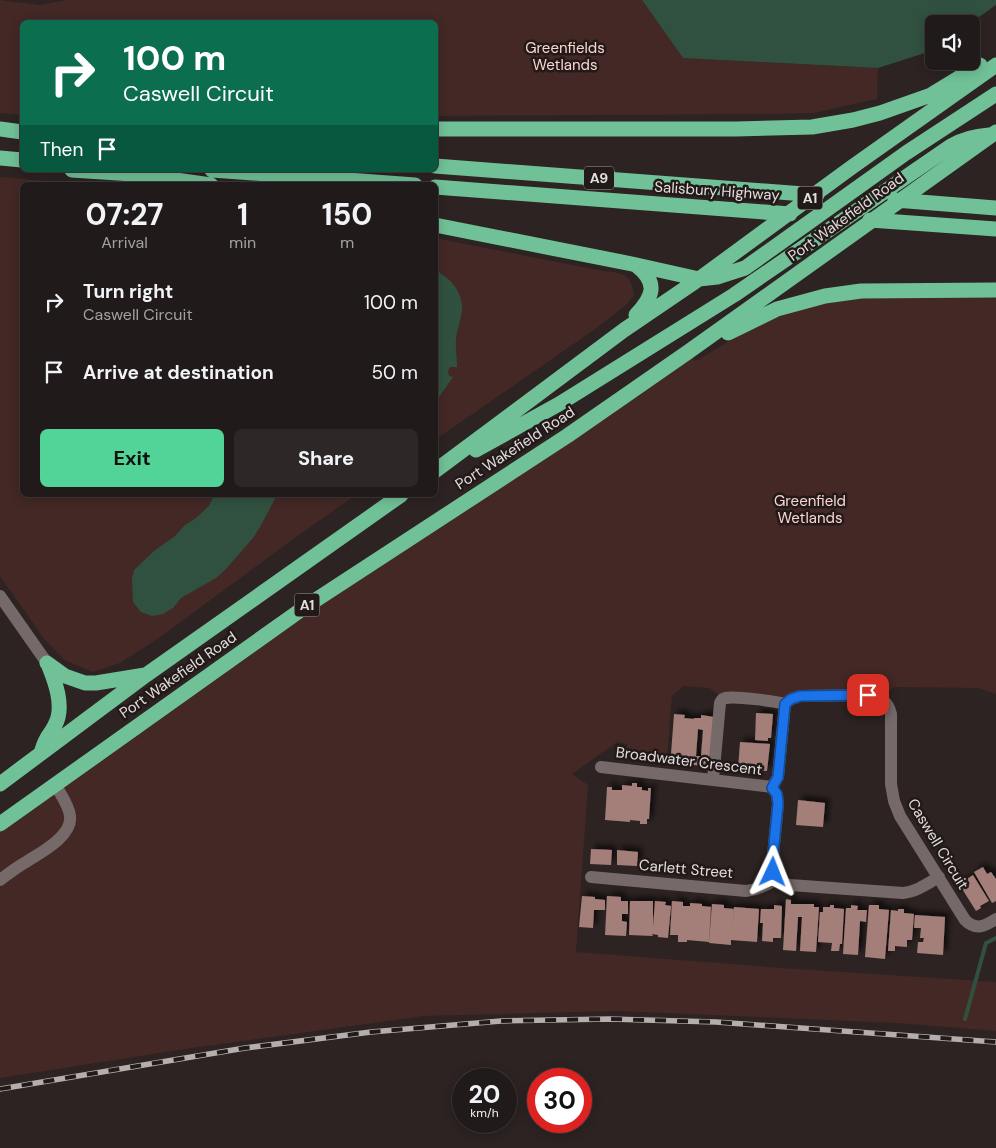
<!DOCTYPE html>
<style>
body{margin:0;font-family:"DM Sans",sans-serif;background:#2d2727;color:#f1f3f6;height:100vh;display:flex;flex-direction:column;font-size:19px;white-space:nowrap}
*{box-sizing:border-box;margin:0}
p{font-size:16px;color:#a2a1a2}
.icon{flex:none;width:28px;height:28px;fill:none;stroke:currentColor;stroke-width:2;stroke-linecap:round;stroke-linejoin:round}
.map{position:relative;flex:1;overflow:hidden}
.side{position:absolute;left:20px;top:182px;width:418px;height:315px;display:flex;flex-direction:column;background:#211a1a;border-radius:8px;box-shadow:0 2px 12px #0003,0 0 0 1px #3e3839}
.side>*{flex:none}
.guide{position:absolute;left:20px;top:20px;width:418px;height:152px;border-radius:8px;box-shadow:0 2px 12px #0003,0 0 0 1px #3e3839;background:#0b6e4f;color:#fff;overflow:hidden}
.controls{position:absolute;left:925px;top:15px;display:grid;gap:10px}
.controls a{display:grid;place-items:center;width:55px;height:55px;border-radius:8px;background:#211a1a;box-shadow:0 2px 12px #0003,0 0 0 1px #3e3839;font-size:25px}
.speed{position:absolute;left:452px;top:1068px;display:flex;gap:10px;font-size:25px;font-weight:700;text-align:center}
.speed>*{display:grid;place-content:center;width:65px;height:65px;border-radius:50%;background:#211a1a;box-shadow:0 2px 12px #0003,0 0 0 1px #3e3839;line-height:1}
.speed small{font-size:12px;font-weight:400}
.speed .limit{border:8px solid #d22;background:#fff;color:#111}
.pin{position:absolute;display:grid;place-items:center;width:42px;height:42px;color:#fff;margin:-21px;border-radius:10px;box-shadow:0 2px 8px #0006}
.me{position:absolute;width:55px;margin:-28px;rotate:2deg;stroke-linejoin:round;filter:drop-shadow(0 0 4px #0008)}
.turn{display:flex;align-items:center;gap:18px;height:105px;padding:0 20px;font-size:22px}
.turn .icon{width:65px;height:65px;stroke-width:2.5}
.turn b{display:block;font-size:35px;line-height:42px}
.then{display:flex;align-items:center;height:48px;padding:0 20px;background:#0003;gap:10px;font-size:19px}
.eta{display:flex;justify-content:space-evenly;align-items:center;height:85px;text-align:center}
.eta b{font-size:30px;font-weight:700;line-height:35px}
.action{display:flex;gap:10px;margin-top:auto;padding:10px 20px}
.action a{flex:1;height:58px;border-radius:8px;background:#52d397;color:#111;font-size:20px;font-weight:700;line-height:58px;text-align:center}
.action a+a{background:#2d2727;color:#f1f3f6}
ul{padding:0;list-style:none}
li{display:flex;align-items:center;gap:15px;height:70px;padding:0 20px}
li div{flex:1}
li b{display:block;font-size:19px}
li em{font-style:normal}
.map>svg:first-child{display:block}
</style>
<div class="map">
<svg width="996" height="1148" viewBox="0 0 996 1148">
<defs>
<filter id="shadow"><feDropShadow dx="4.5" dy="-4.5" stdDeviation="2.5" flood-color="#0009"/></filter>
</defs>
<rect width="100%" height="100%" fill="#2c2322"/>
<!-- green -->
<path fill="#432825" d="M0 0 40 5 66 0H642L683 58 878 68 877 99 814 113 771 114 435 116V22H22V115L0 113Z
M0 177 95 185H22V495H356L296 537 159 638 120 663 93 672 64 660 44 639 0 576Z
M435 238 603 271C620 272 632 274 634 295L627 304 598 327 435 440Z
M996 294V694L978 688 895 687 877 697 791 699 724 698 709 688 684 686 672 696 667 758 627 755V744L617 742 572 774 588 785 576 952 782 968 996 982V1031L897 1023 617 1011 424 1016 192 1048 0 1078V824L688 352 696 361C718 348 740 333 763 323 790 311 819 303 848 298Z"/>
<!-- water -->
<path fill="#315140" d="M642 0H996V5L969 24H934V50L878 68 683 58Z
M435 270C449 277 462 291 462 307 462 318 457 328 456 339 455 348 457 358 457 367H450L448 371 449 376 453 377 435 403Z
M214 495H277L260 527 253 538 225 570 216 578 181 598 173 608 163 614 152 616 141 612 133 602 132 579 134 570 154 551 175 536 185 525 196 518 209 506Z"/>
<g fill="none" stroke-linecap="round" stroke-linejoin="round">
<!-- stream -->
<path stroke="#315140" stroke-width="4" d="M965 1019 986 943 996 938"/>
</g>
<!-- building -->
<path fill="#a47f7a" fill-rule="evenodd" filter="url(#shadow)" d="M756 713 773 714 771 738H768V741L755 740Z
M674 714 685 715 684 718 694 719V718H701V715L714 717 711 757H706V766L668 763 669 754H671ZM698 729 703 730 701 756H696Z
M740 742 770 744 767 771 738 769Z
M632 783H637V787H642V790L648 791V788H651L649 819H647V824H640V821L630 820V822L605 820 607 787H612V790H622V785L632 786Z
M798 800 825 803 823 827 796 825Z
M591 849 612 850 611 865 590 864Z
M617 850 638 852 637 866 617 865Z
M983 867 987 874 991 872 996 879V901L992 903 974 872Z
M973 875 989 901 980 906 981 908 976 911 959 884Z
M582 896 595 897V899L605 900V910H594L593 928 579 927Z
M607 896 621 897V901H628V914H622V921L627 922 626 936 605 935Z
M786 899 791 900V904H814V907H819L816 952 800 951 802 917H798L796 951 783 950Z
M630 901H653V927L655 901 666 902 665 905 671 906 668 938 658 937V935L652 934 653 936 629 935Z
M672 901 683 902V906H690V903L702 904V906L711 907 709 942 687 940V942H678V935H670Z
M712 904 724 905V908L734 909 732 929 734 907 759 909 757 942 731 940V945L709 943Z
M774 905 782 906 781 938H773V942L762 941 763 923H760L761 909H774Z
M830 905H834V908L844 909 842 944H840L839 951H831L832 943 818 942 820 912H823V907H830Z
M851 905 858 906 857 910H867L866 922 860 921 858 955 843 954 846 908H851Z
M869 905H879V909L889 910 885 959 865 957Z
M898 909H904V913L914 914 912 940H907V947L895 946V951H888L891 910 898 911Z
M915 915 945 917 943 955 917 953 918 942H923L924 938H920L921 928H914Z"/>
<g fill="none" stroke-linecap="round" stroke-linejoin="round">
<!-- minor -->
<path stroke="#756a69" stroke-width="12" d="M0 596 47 663
M601 767 772 787
M713 780 720 703C722 700 721 699 725 698 737 696 773 701 785 704
M591 877 746 891C758 890 766 886 776 879
M776 879 773 872 772 865 778 804 777 795 772 787 778 777 785 704 791 699 800 696 868 695C880 697 888 701 891 714V784L894 801 900 816 965 920C976 931 985 926 996 919
M776 879 782 883 790 885 903 893C916 892 927 884 939 877
M0 880C8 874 17 867 26 862 40 853 73 836 70 816 69 805 60 794 55 784"/>
<!-- highway -->
<path stroke="#70c197" stroke-width="15" d="M0 129 22 132
M435 129H736L812 127 853 120 880 113 931 95 980 65
M0 158 22 160
M435 166 817 195
M72 170 133 174 211 185
M212 170 415 185
M435 187 790 214
M895 200 996 208
M870 220 996 229
M435 225 632 264 699 279 717 277 745 268 906 153 996 94
M636 265C659 283 653 297 636 315
M728 333 777 309 825 296 861 291 996 290
M476 450 559 404 734 295 951 146C963 139 975 136 989 135
M435 471 624 330 699 279 852 167 996 65
M47 663 65 676 85 683H96L145 675
M41 753C43 747 45 740 49 735 51 732 53 729 55 725 65 707 55 681 48 664
M0 784 146 675 401 495
M0 824 305 607 567 436 688 352 996 132"/>
<!-- rail casing -->
<g stroke="#b4aead" stroke-width="5.5">
<path id="rail" d="M0 1089 245 1048 371 1032 501 1021 609 1019 716 1022 996 1042"/>
</g>
<!-- rail -->
<use href="#rail" stroke="#221a19" stroke-width="4" stroke-dasharray="11" stroke-linecap="butt"/>
</g>
<g fill="none" stroke-linecap="round" stroke-linejoin="round">
<!-- route casing -->
<g stroke="#114b97" stroke-width="12">
<path id="route" d="M773 872 772 865 778 804 777 794 772 788 778 777 785 704 791 699 800 696 868 695"/>
</g>
<!-- route -->
<use href="#route" stroke="#1a73e8" stroke-width="9"/>
</g>
<g text-anchor="middle" dominant-baseline="central" stroke-width="5" stroke-linejoin="round" paint-order="stroke">
<!-- shield labels -->
<g fill="#221a19" stroke="#a9a2a2" stroke-width="1">
<rect x="584" y="166.5" width="30" height="23" rx="4"/>
<rect x="797.5" y="186.5" width="25" height="23" rx="4"/>
<rect x="294.5" y="593.5" width="25" height="23" rx="4"/>
</g>
<g font-size="14" font-weight="bold" fill="#e3dddd">
<text x="599" y="178">A9</text>
<text x="810" y="198">A1</text>
<text x="307" y="605">A1</text>
</g>
<!-- park labels -->
<g font-size="15" fill="#fcd4cf" stroke="#221a19">
<text x="565" y="48">Greenfields<tspan x="565" dy="17">Wetlands</tspan></text>
<text x="810" y="501">Greenfield<tspan x="810" dy="17">Wetlands</tspan></text>
</g>
<!-- street labels -->
<g font-size="15" fill="#e3dddd" stroke="#221a19">
<text transform="translate(717 191) rotate(4)">Salisbury Highway</text>
<text transform="translate(846 217) rotate(-36)">Port Wakefield Road</text>
<text transform="translate(515 448) rotate(-33)">Port Wakefield Road</text>
<text transform="translate(178 675) rotate(-35)">Port Wakefield Road</text>
<text transform="translate(689 761) rotate(7)">Broadwater Crescent</text>
<text transform="translate(938 844) rotate(59)">Caswell Circuit</text>
<text transform="translate(686 869) rotate(5)">Carlett Street</text>
</g>
</g>
</svg>
<div class="controls">
<a><svg class="icon" aria-label="sound" viewBox="0 0 24 24"><path d="M4 9h4l5-4v14l-5-4H4zM17 9q2 3 0 6"/></svg></a>
</div>
<div class="speed"><div>20<small>km/h</small></div><div class="limit">30</div></div>
<div class="pin" style="left:868px;top:695px;background:#d93025"><svg class="icon" aria-label="arrive" viewBox="0 0 24 24"><path d="M6 21V4h12l-3 4 3 4H6"/></svg></div>
<svg class="me" style="left:773px;top:872px" viewBox="-20 -20 40 40"><path d="M0-17L14 15 0 8-14 15z" fill="#1a73e8" stroke="#fff" stroke-width="4"/></svg>
<div class="guide">
<div class="turn"><svg class="icon" aria-label="right" viewBox="0 0 24 24"><path d="M7 20v-9h11M14 6l5 5-5 5"/></svg><div><b>100 m</b>Caswell Circuit</div></div>
<div class="then">Then<svg class="icon" aria-label="arrive" viewBox="0 0 24 24"><path d="M6 21V4h12l-3 4 3 4H6"/></svg></div>
</div>
<section class="side">
<div class="eta">
<div><b>07:27</b><p>Arrival</p></div>
<div><b>1</b><p>min</p></div>
<div><b>150</b><p>m</p></div>
</div>
<ul>
<li><svg class="icon" aria-label="right" viewBox="0 0 24 24"><path d="M7 20v-9h11M14 6l5 5-5 5"/></svg><div><b>Turn right</b><p>Caswell Circuit</p></div><em>100 m</em></li>
<li><svg class="icon" aria-label="arrive" viewBox="0 0 24 24"><path d="M6 21V4h12l-3 4 3 4H6"/></svg><div><b>Arrive at destination</b></div><em>50 m</em></li>
</ul>
<div class="action"><a>Exit</a><a>Share</a></div>
</section>
</div>
